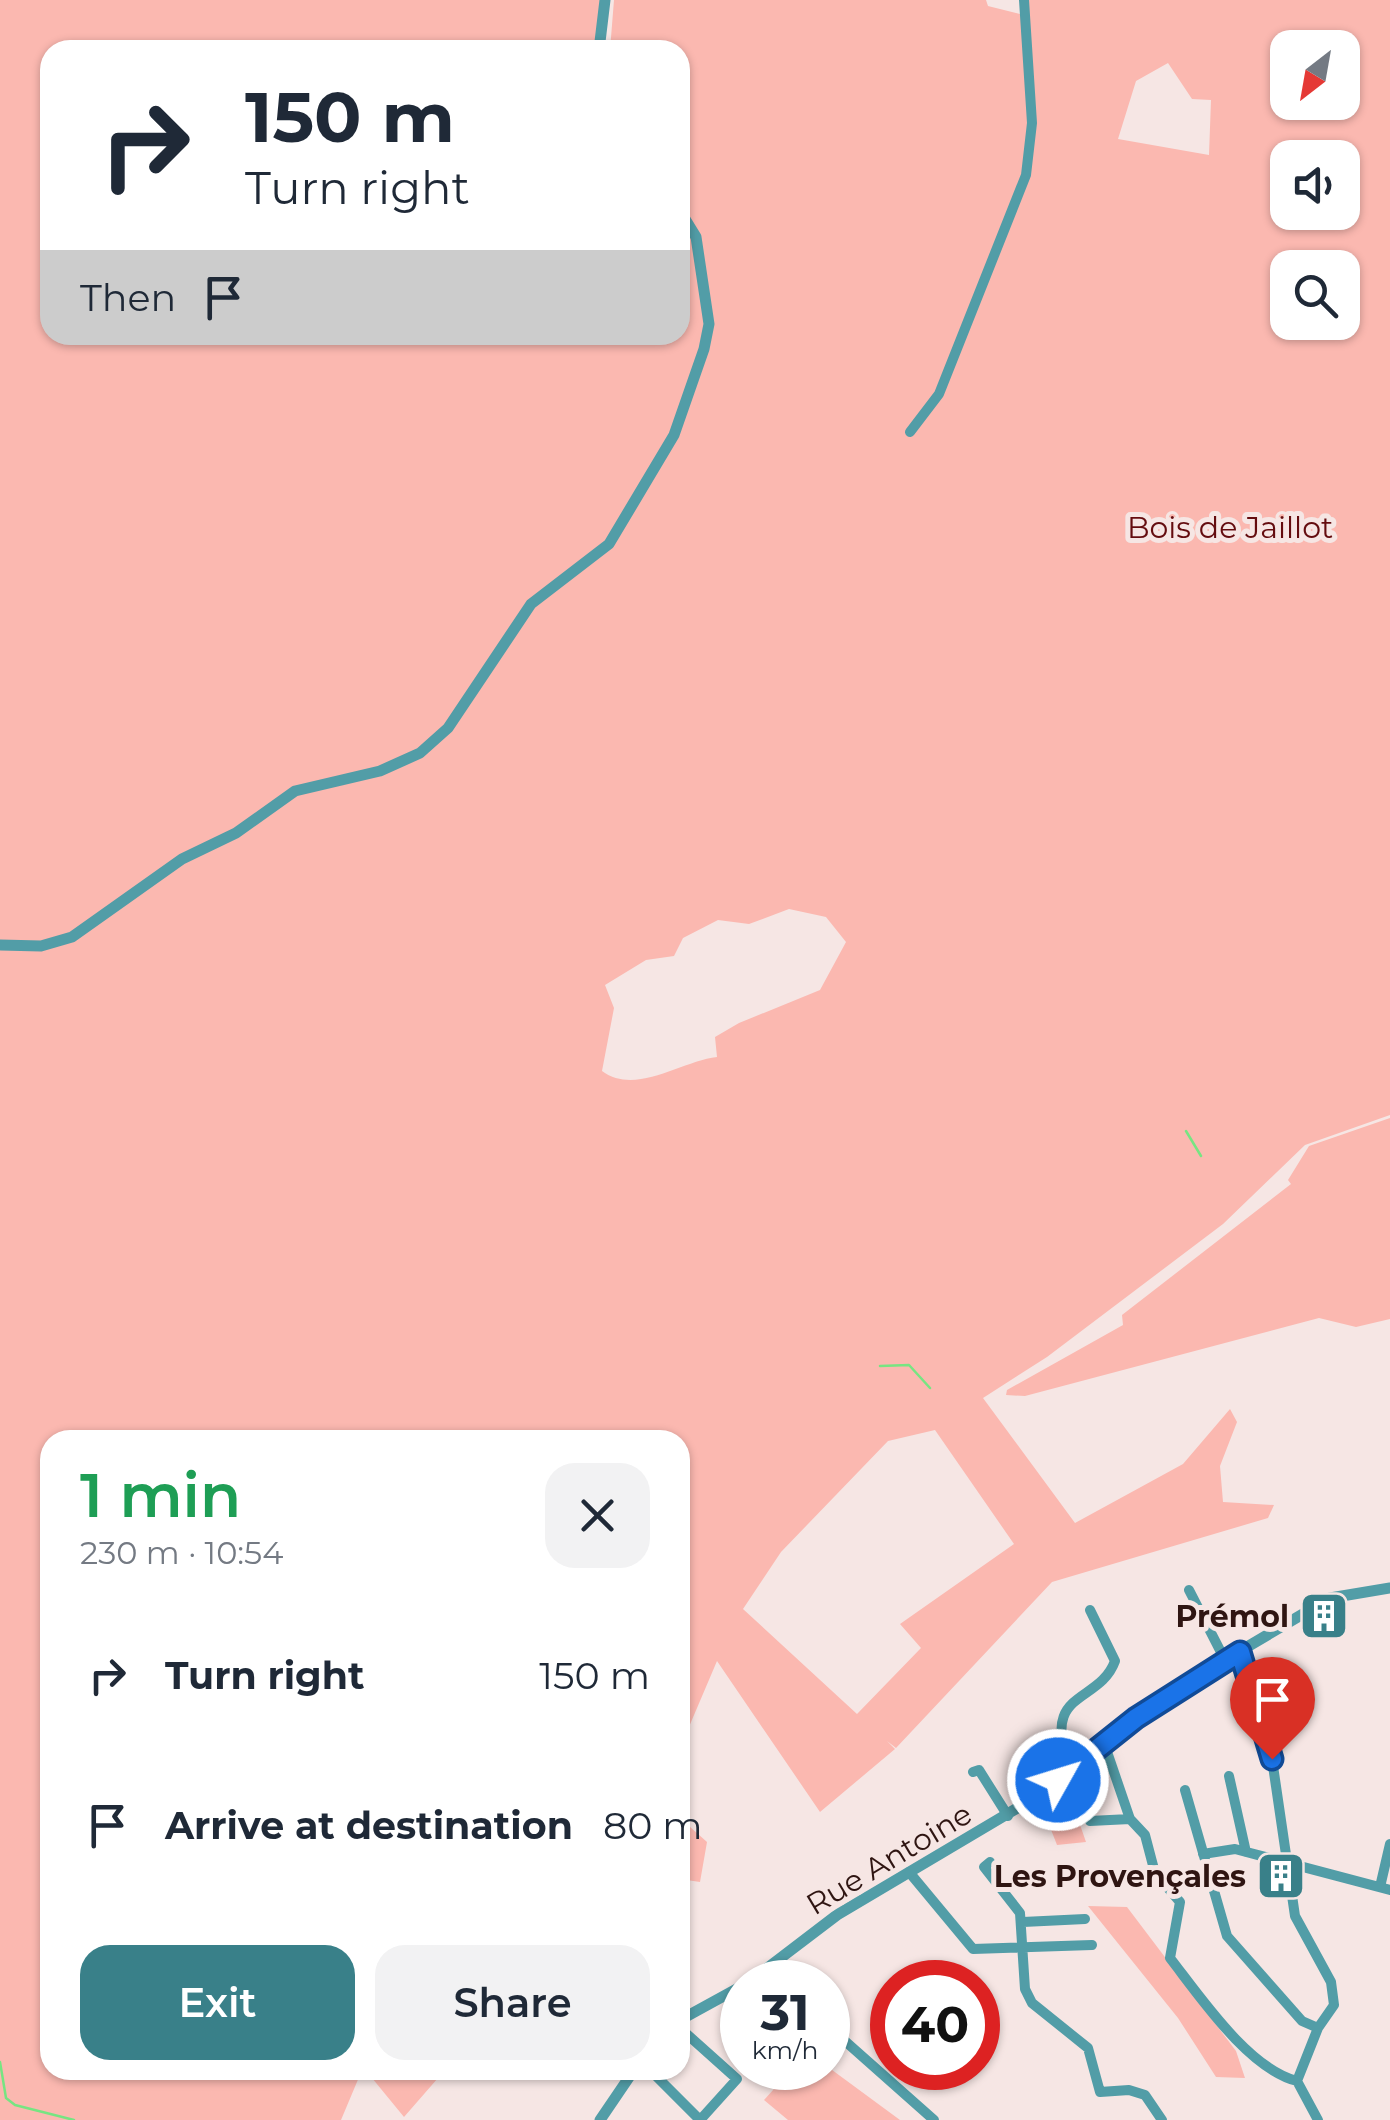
<!DOCTYPE html>
<meta charset="utf-8">
<style>
body{margin:0;font-family:Montserrat,sans-serif;background:#f2f2f3;color:#1f2937;height:100vh;display:flex;flex-direction:column;font-size:38px;white-space:nowrap}
*{box-sizing:border-box;margin:0}
p{font-size:32px;color:#747a83}
.icon{flex:none;width:55px;height:55px;fill:none;stroke:currentColor;stroke-width:2;stroke-linecap:round;stroke-linejoin:round}
.map{position:relative;flex:1;overflow:hidden}
.details{position:absolute;left:40px;top:1430px;width:650px;height:650px;display:flex;flex-direction:column;background:#fff;border-radius:30px;box-shadow:0 2px 8px #0004}
.details>*{flex:none}
.banner{position:absolute;left:40px;top:40px;width:650px;height:305px;border-radius:30px;box-shadow:0 2px 8px #0004;background:#fff;color:#1f2937;overflow:hidden}
.needle{width:65px;rotate:211deg}
.buttons{position:absolute;left:1270px;top:30px;display:grid;gap:20px}
.buttons a{display:grid;place-items:center;width:90px;height:90px;border-radius:20px;background:#fff;box-shadow:0 2px 8px #0004;font-size:50px}
.speed{position:absolute;left:720px;top:1960px;display:flex;gap:20px;font-size:50px;font-weight:700;text-align:center}
.speed>*{display:grid;place-content:center;width:130px;height:130px;border-radius:50%;background:#fff;box-shadow:0 2px 8px #0004;line-height:1}
.speed small{font-size:25px;font-weight:400}
.speed .limit{border:15px solid #d22;background:#fff;color:#111}
.pin{position:absolute;display:grid;place-items:center;width:85px;height:85px;color:#fff;margin:-102px -42px;border-radius:50% 50% 50% 0;rotate:-45deg;box-shadow:0 0 10px #0007}
.pin .icon{rotate:45deg}
.me{position:absolute;width:110px;margin:-55px;rotate:51deg;stroke-linejoin:round;filter:drop-shadow(0 0 8px #0008)}
.turn{display:flex;align-items:center;gap:35px;height:210px;padding:0 40px;font-size:45px}
.turn .icon{width:130px;height:130px;stroke-width:2.5}
.turn b{display:block;font-size:70px;line-height:85px}
.then{display:flex;align-items:center;height:95px;padding:0 40px;background:#0003;gap:20px;font-size:38px}
.round{display:grid;place-items:center;flex:none;width:105px;height:105px;border-radius:30px;background:#f2f2f3}
.overview{display:flex;align-items:center;justify-content:space-between;height:170px;padding:0 40px}
h1{font-size:60px;font-weight:600;line-height:75px;color:#1e9e55}
.primary-button{display:flex;gap:20px;margin-top:auto;padding:20px 40px}
.primary-button a{flex:1;height:115px;border-radius:30px;background:#398089;color:#fff;font-size:40px;font-weight:600;line-height:115px;text-align:center}
.primary-button a+a{background:#f2f2f3;color:#1f2937}
ul{padding:0;list-style:none}
li{display:flex;align-items:center;gap:30px;height:150px;padding:0 40px}
li div{flex:1}
li b{display:block;font-size:38px}
li em{font-style:normal}
.map>svg:first-child{display:block}
</style>
<div class="map">
<svg width="1390" height="2120" viewBox="0 0 1390 2120">
<rect width="100%" height="100%" fill="#f6e6e4"/>
<!-- green -->
<path fill="#fbb8b0" fill-rule="evenodd" d="M0 0H600L601 15 593 50H50V335H680V50H610L614 0H986L988 6 1024 15V0H1390V1115L1305 1145 1223 1224 1047 1357 983 1398 1075 1523 1183 1464 1230 1409 1237 1422 1220 1466 1223 1502 1274 1505 1268 1518 1052 1582 896 1748 887 1741 895 1749 820 1812 717 1661 680 1748V1440H50V2070H362L341 2120H0ZM1288 48H1342V102H1288ZM1168 63 1192 99 1211 100 1209 155 1118 139 1136 81ZM1288 158H1342V212H1288ZM1288 268H1342V322H1288ZM789 909 826 917 846 942 820 990 739 1023 715 1037 717 1057C681 1061 636 1096 602 1071L614 1008 605 985 646 960 674 956 683 938 718 920 749 924ZM935 1430 1014 1544 900 1624 921 1648 857 1714 743 1609 781 1552 888 1441Z
M1390 1118V1319L1356 1327 1319 1318 1025 1396 1006 1395 1007 1390 1123 1325 1122 1315 1291 1184 1288 1180 1309 1146Z
M1067 1787 1086 1842 1057 1845 1041 1804Z
M680 1818 707 1842 700 1882 680 1879Z
M1088 1906 1127 1907 1236 2051 1245 2078 1216 2077 1178 2018Z
M828 2067 900 2120H788L764 2100 793 2068Z
M381 2070H445L404 2117 372 2078Z"/>
<g fill="none" stroke-linecap="round" stroke-linejoin="round">
<!-- stream -->
<path stroke="#77e582" stroke-width="2.5" d="M1186 1131 1201 1156
M880 1366 909 1365 930 1388
M0 2062 6 2098 15 2105 74 2120"/>
<!-- minor -->
<path stroke="#529da7" stroke-width="10" d="M910 432 939 394 1026 175 1032 123 1024 0
M1189 1590 1225 1660
M1104 1743 1130 1819 1145 1835 1155 1873 1180 1902 1170 1958C1201 1998 1249 2069 1297 2081L1318 2120
M1071 1769C1038 1689 1099 1705 1115 1661L1090 1610
M973 1772 979 1770 1008 1816
M1229 1776 1246 1852
M1080 1790 1090 1821 1130 1819
M1185 1790 1227 1936 1302 2021 1318 2028 1334 2005 1331 1982 1295 1916 1272 1759 1241 1651
M1203 1854 1235 1849 1390 1890
M990 1862 984 1867 1020 1913 1025 1989 1032 2003 1088 2048 1100 2092 1129 2090 1145 2095 1162 2120
M909 1872 973 1949 1092 1945
M1380 1887 1390 1844
M1023 1922 1085 1919
M766 1971 779 1982
M828 2026 934 2120
M650 2070 700 2120 737 2079 680 2028
M1297 2081 1318 2028"/>
<!-- tertiary -->
<path stroke="#529da7" stroke-width="11" d="M599 50 605 0
M0 945 41 946 72 937 182 859 236 833 295 791 380 771 420 753 448 728 531 604 609 544 674 435 704 349 709 324 696 237 680 211
M749 1982 837 1915 1036 1797 1135 1718 1225 1660 1330 1598 1390 1588
M680 2020 742 1986
M600 2120 634 2070"/>
</g>
<g fill="none" stroke-linecap="round" stroke-linejoin="round">
<!-- route casing -->
<g stroke="#114b97" stroke-width="25">
<path id="route" d="M1058 1780 1136 1718 1240 1652 1272 1759"/>
</g>
<!-- route -->
<use href="#route" stroke="#1a73e8" stroke-width="18"/>
</g>
<!-- icons -->
<defs>
<g id="building-square" transform="scale(2.5)"><rect x="-9" y="-9" width="18" height="18" rx="4" fill="#398089" stroke="#f6e6e4"/><path d="M-4-6H4V6H1V3H-1V6H-4ZM-2.5-4.3h1.7v1.8h-1.7ZM.8-4.3h1.7v1.8H.8ZM-2.5-1h1.7V.8h-1.7ZM.8-1h1.7V.8H.8Z" fill="#fff"/></g>
</defs>
<g fill-rule="evenodd">
<use href="#building-square" x="1324" y="1616"/>
<use href="#building-square" x="1281" y="1876"/>
</g>
<g text-anchor="middle" dominant-baseline="central" stroke-width="10" stroke-linejoin="round" paint-order="stroke">
<!-- park labels -->
<g font-size="30" fill="#640c0f" stroke="#f6e6e4">
<text x="1230" y="527">Bois de Jaillot</text>
</g>
<!-- poi labels -->
<g font-size="30" font-weight="bold" fill="#2f1512" stroke="#f6e6e4" text-anchor="end">
<text x="1289" y="1616">Prémol</text>
<text x="1246" y="1876">Les Provençales</text>
</g>
<!-- street labels -->
<g font-size="30" fill="#2f1512" stroke="#f6e6e4">
<text transform="translate(889 1859) rotate(-31)">Rue Antoine</text>
</g>
</g>
</svg>
<div class="buttons">
<a><svg class="needle" viewBox="-14 -14 28 28"><path d="M0-13l5 13h-10z" fill="#e53935"/><path d="M0 13l5-13h-10z" fill="#747a83"/></svg></a>
<a><svg class="icon" aria-label="sound" viewBox="0 0 24 24"><path d="M4 9h4l5-4v14l-5-4H4zM17 9q2 3 0 6"/></svg></a>
<a><svg class="icon" aria-label="search" viewBox="0 0 24 24"><circle cx="10" cy="10" r="6"/><path d="M15 15l6 6"/></svg></a>
</div>
<div class="speed"><div>31<small>km/h</small></div><div class="limit">40</div></div>
<div class="pin" style="left:1272px;top:1759px;background:#d93025"><svg class="icon" aria-label="arrive" viewBox="0 0 24 24"><path d="M6 21V4h12l-3 4 3 4H6"/></svg></div>
<svg class="me" style="left:1058px;top:1780px" viewBox="-20 -20 40 40"><circle r="17" fill="#1a73e8" stroke="#fff" stroke-width="3"/><path d="M0-11L8 9 0 5-8 9z" fill="#fff"/></svg>
<div class="banner">
<div class="turn"><svg class="icon" aria-label="right" viewBox="0 0 24 24"><path d="M7 20v-9h11M14 6l5 5-5 5"/></svg><div><b>150 m</b>Turn right</div></div>
<div class="then">Then<svg class="icon" aria-label="arrive" viewBox="0 0 24 24"><path d="M6 21V4h12l-3 4 3 4H6"/></svg></div>
</div>
<section class="details">
<div class="overview"><div><h1>1 min</h1><p>230 m · 10:54</p></div><a class="round"><svg class="icon" aria-label="close" viewBox="0 0 24 24"><path d="M6 6l12 12M18 6L6 18"/></svg></a></div>
<ul>
<li><svg class="icon" aria-label="right" viewBox="0 0 24 24"><path d="M7 20v-9h11M14 6l5 5-5 5"/></svg><div><b>Turn right</b></div><em>150 m</em></li>
<li><svg class="icon" aria-label="arrive" viewBox="0 0 24 24"><path d="M6 21V4h12l-3 4 3 4H6"/></svg><div><b>Arrive at destination</b></div><em>80 m</em></li>
</ul>
<div class="primary-button"><a>Exit</a><a>Share</a></div>
</section>
</div>
